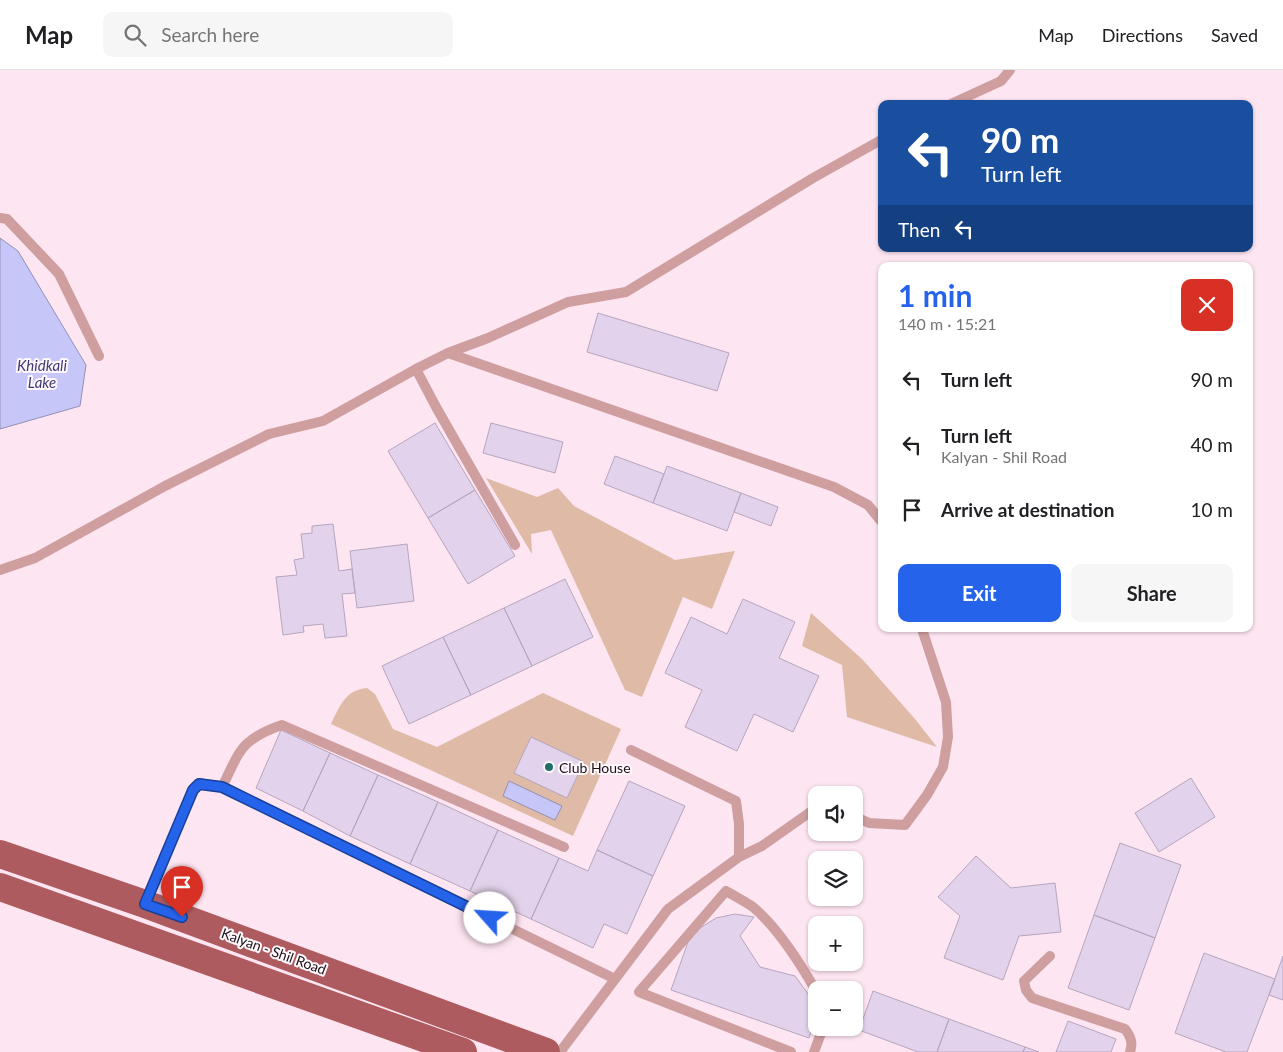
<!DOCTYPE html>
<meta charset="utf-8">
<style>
body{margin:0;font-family:Lato,sans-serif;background:#f6f6f6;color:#202124;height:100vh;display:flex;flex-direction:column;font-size:19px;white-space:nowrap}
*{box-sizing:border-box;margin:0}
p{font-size:16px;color:#757577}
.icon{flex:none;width:28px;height:28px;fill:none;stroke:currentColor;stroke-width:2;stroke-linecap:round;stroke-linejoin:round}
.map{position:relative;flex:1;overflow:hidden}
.panel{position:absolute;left:878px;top:192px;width:375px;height:370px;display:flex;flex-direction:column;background:#fff;border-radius:10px;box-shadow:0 1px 4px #0004}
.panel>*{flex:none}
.guide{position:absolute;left:878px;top:30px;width:375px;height:152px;border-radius:10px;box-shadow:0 1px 4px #0004;background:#1a4fa0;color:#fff;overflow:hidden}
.tools{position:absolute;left:808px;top:716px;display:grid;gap:10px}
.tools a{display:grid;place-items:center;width:55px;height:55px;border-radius:10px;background:#fff;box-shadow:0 1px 4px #0004;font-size:25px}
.pin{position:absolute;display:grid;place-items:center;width:42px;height:42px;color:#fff;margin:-51px -21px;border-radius:50% 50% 50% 0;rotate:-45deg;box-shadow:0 0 5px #0007}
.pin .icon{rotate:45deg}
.me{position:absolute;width:55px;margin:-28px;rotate:296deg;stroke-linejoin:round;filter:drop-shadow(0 0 4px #0008)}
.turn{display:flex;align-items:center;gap:18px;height:105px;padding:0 20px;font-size:22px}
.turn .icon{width:65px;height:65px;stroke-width:2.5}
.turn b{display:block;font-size:35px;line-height:42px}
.then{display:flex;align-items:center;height:48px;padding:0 20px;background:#0003;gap:10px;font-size:19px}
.round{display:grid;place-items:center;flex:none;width:52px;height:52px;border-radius:10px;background:#f6f6f6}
.head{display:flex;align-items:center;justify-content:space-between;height:85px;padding:0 20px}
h1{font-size:30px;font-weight:700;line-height:38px;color:#2563eb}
.action{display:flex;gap:10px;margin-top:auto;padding:10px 20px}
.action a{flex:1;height:58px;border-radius:10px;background:#2563eb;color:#fff;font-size:20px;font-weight:700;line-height:58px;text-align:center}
.action a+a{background:#f6f6f6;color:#202124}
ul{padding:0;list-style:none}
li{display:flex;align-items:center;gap:15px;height:65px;padding:0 20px}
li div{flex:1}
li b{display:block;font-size:19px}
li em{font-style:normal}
header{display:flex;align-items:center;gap:30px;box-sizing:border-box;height:70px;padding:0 25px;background:#fff;border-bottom:1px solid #e0e0e0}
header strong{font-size:24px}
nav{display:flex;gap:28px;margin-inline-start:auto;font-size:18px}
.search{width:350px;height:45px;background:#f6f6f6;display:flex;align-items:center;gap:12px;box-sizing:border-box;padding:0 18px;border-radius:10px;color:#757577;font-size:19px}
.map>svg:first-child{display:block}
</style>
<header>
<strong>Map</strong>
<div class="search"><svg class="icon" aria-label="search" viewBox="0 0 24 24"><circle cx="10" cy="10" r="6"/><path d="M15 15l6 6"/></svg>Search here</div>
<nav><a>Map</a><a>Directions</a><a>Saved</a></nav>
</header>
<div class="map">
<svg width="1283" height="982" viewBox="0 0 1283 982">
<rect width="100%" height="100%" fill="#fee5f2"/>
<!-- green -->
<path fill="#debaa7" d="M486 408 537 427 558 418 574 436 675 490 735 481 712 539 683 527 642 627 625 620 551 460 531 464 532 484Z
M811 543 863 590 915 649 937 677 847 647 842 595 802 576Z
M367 618 375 624 393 659 437 677 543 623 621 659 573 766 331 654C340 636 345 620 367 618Z"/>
<!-- water -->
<path fill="#c6c7f8" stroke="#9290b4" d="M0 168 18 181 86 295 80 336 0 359Z
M509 711 562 736 555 750 503 726Z"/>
<!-- building -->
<path fill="#e3d2eb" stroke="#b6a5be" d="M598 243 729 283 717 321 587 282Z
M435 353 475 420 428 448 388 381Z
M491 353 563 372 555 403 483 383Z
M615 386 664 404 653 433 604 414Z
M667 396 741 423 727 461 653 433Z
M475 420 515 486 468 514 428 448Z
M741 423 778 437 771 456 734 442Z
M333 454 339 501 352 499 355 523 342 524 347 566 325 568 323 554 303 556 304 562 283 565 276 507 297 505 294 490 304 488 301 464 312 463V456Z
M407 474 414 531 357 538 350 481Z
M565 509 593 567 532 596 504 538Z
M743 529 795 552 779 588 819 606 793 662 754 644 737 681 685 657 702 620 665 603 691 547 727 564Z
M504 538 532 596 471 625 443 567Z
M443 567 471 625 409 654 382 596Z
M281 660 330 683 303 741 256 718Z
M531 667 584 692 567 728 514 703Z
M330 683 378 705 350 766 303 741Z
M378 705 438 732 410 794 350 766Z
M1191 708 1215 747 1159 782 1135 743Z
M629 711 685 736 653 806 597 780Z
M438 732 498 760 470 821 410 794Z
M498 760 559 788 531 849 470 821Z
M1120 773 1181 795 1155 868 1094 845Z
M597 780 653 806 627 864 604 854 593 878 531 849 559 788 588 801Z
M976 786 1011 818 1055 813 1061 862 1019 866 1003 910 944 888 960 846 938 827Z
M735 844 754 847 740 866 760 897 795 906 816 935V946L809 968 671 920 688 872 700 858 716 848Z
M1094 845 1155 868 1129 940 1068 918Z
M1204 883 1275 909 1247 982H1226L1175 963Z
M1283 886V930L1269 925Z
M873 921 949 949 937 982H918L859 960Z
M949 949 1025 977 1023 982H937Z
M1068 951 1116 969 1111 982H1056Z
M1025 977 1039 982H1023Z"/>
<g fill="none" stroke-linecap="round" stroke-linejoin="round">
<!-- lane -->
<path stroke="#cf9fa0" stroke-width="10" d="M951 34 1001 11 1010 0
M0 148 7 149 59 204 99 286
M448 283 834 417 868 435 881 451
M416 299 436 337 515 475
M0 500 35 488 165 416 269 364 323 351 416 299 448 283 488 268 568 232 626 222 813 108 881 70
M631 680 736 731 739 754V787
M222 717C228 706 233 692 240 682 249 668 267 660 282 655L564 777
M854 746 869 753 905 755 927 725 943 697 948 667 946 632 922 559
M146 833 193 720 199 713 222 717 615 909
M1050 886 1024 911 1026 920 1032 928 1125 959C1131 967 1133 973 1130 982
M560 982 668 839 739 787 762 776 816 738
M791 982 639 922 726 821C734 826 745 831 753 837 778 858 800 893 816 921
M814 982 823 958"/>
<!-- primary -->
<path stroke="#ae5b60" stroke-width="28" d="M0 784 145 834 546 982
M0 817 463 982"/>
</g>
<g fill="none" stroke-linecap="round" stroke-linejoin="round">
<!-- route casing -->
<g stroke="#184099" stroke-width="12">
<path id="route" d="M182 847 145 834 193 720 199 714 222 717 490 848"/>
</g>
<!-- route -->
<use href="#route" stroke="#2563eb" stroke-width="9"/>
</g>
<!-- markers -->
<circle fill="#226d6a" stroke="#fff8fc" stroke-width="2" cx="549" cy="697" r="5"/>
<g text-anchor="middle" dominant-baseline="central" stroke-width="4" stroke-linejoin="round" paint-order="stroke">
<!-- poi labels -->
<g font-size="14" fill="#1a1016" stroke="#fff8fc" text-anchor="start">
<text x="559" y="697">Club House</text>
</g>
<!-- street labels -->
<g font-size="14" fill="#1a1016" stroke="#fff8fc">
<text transform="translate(274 881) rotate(20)">Kalyan - Shil Road</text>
</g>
<!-- water labels -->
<g font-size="15" font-style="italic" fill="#3f3a76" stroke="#fff8fc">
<text x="42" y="295">Khidkali<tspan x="42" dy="17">Lake</tspan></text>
</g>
</g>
</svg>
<div class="tools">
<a><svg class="icon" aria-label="sound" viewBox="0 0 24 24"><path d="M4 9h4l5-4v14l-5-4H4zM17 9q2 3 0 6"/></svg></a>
<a><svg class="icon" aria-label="layers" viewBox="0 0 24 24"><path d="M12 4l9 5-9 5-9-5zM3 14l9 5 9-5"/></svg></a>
<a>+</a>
<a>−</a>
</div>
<div class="pin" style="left:182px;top:847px;background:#d93025"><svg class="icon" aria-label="arrive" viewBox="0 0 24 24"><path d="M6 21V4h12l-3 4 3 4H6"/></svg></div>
<svg class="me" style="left:490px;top:848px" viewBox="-20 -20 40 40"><circle r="19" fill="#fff"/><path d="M0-13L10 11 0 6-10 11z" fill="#2563eb"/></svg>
<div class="guide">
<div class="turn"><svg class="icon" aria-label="left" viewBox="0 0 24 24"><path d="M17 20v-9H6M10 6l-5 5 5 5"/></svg><div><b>90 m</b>Turn left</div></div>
<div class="then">Then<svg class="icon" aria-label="left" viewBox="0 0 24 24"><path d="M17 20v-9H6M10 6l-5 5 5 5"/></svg></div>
</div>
<section class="panel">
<div class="head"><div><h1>1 min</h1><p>140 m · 15:21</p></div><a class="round" style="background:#d93025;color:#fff"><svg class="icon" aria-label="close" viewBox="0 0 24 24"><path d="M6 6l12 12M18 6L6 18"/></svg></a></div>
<ul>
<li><svg class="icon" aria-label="left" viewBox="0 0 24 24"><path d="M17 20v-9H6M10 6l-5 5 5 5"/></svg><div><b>Turn left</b></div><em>90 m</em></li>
<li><svg class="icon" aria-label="left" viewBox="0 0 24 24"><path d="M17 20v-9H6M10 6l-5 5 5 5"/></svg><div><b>Turn left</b><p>Kalyan - Shil Road</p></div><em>40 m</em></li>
<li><svg class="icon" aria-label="arrive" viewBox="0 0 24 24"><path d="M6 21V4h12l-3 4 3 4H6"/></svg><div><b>Arrive at destination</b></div><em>10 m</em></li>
</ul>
<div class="action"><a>Exit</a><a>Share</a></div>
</section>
</div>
